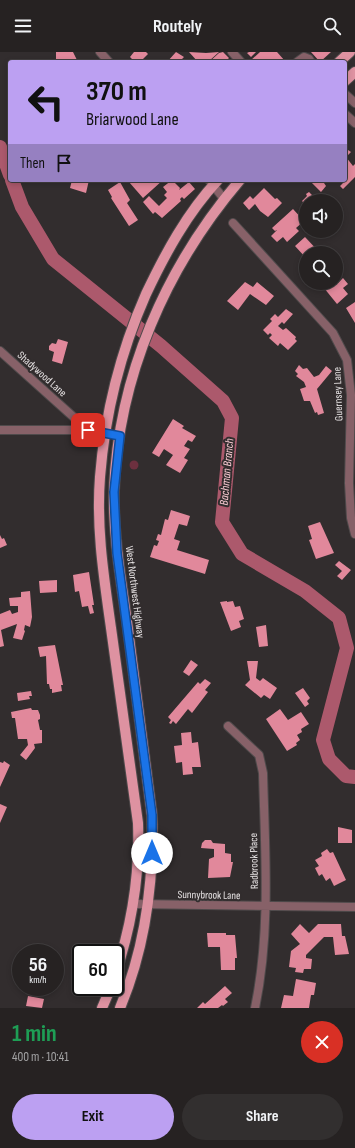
<!DOCTYPE html>
<meta charset="utf-8">
<style>
body{margin:0;font-family:"Sofia Sans Condensed",sans-serif;background:#322f2f;color:#f1f3f6;height:100vh;display:flex;flex-direction:column;font-size:15px;white-space:nowrap}
*{box-sizing:border-box;margin:0}
p{font-size:13px;color:#a4a4a5}
.icon{flex:none;width:22px;height:22px;fill:none;stroke:currentColor;stroke-width:2;stroke-linecap:round;stroke-linejoin:round}
.map{position:relative;height:956px;overflow:hidden}
.drawer{display:flex;flex-direction:column;background:#262222;flex:1}
.drawer>*{flex:none}
.top-card{position:absolute;left:8px;top:8px;width:339px;height:122px;border-radius:4px;box-shadow:0 2px 6px #0003,0 0 0 1px #423f40;background:#bca0f2;color:#111;overflow:hidden}
.buttons{position:absolute;left:299px;top:142px;display:grid;gap:8px}
.buttons a{display:grid;place-items:center;width:44px;height:44px;border-radius:50%;background:#262222;box-shadow:0 2px 6px #0003,0 0 0 1px #423f40;font-size:20px}
.speed{position:absolute;left:12px;top:892px;display:flex;gap:8px;font-size:20px;font-weight:700;text-align:center}
.speed>*{display:grid;place-content:center;width:52px;height:52px;border-radius:50%;background:#262222;box-shadow:0 2px 6px #0003,0 0 0 1px #423f40;line-height:1}
.speed small{font-size:10px;font-weight:400}
.speed .limit{border:2px solid #111;border-radius:6px;background:#fff;color:#111}
.pin{position:absolute;display:grid;place-items:center;width:34px;height:34px;color:#fff;margin:-17px;border-radius:8px;box-shadow:0 2px 6px #0006}
.me{position:absolute;width:44px;margin:-22px;rotate:0deg;stroke-linejoin:round;filter:drop-shadow(0 0 3px #0008)}
.turn{display:flex;align-items:center;gap:14px;height:84px;padding:0 12px;font-size:18px}
.turn .icon{width:52px;height:52px;stroke-width:2.5}
.turn b{display:block;font-size:28px;line-height:34px}
.then{display:flex;align-items:center;height:38px;padding:0 12px;background:#0003;gap:8px;font-size:15px}
.round{display:grid;place-items:center;flex:none;width:42px;height:42px;border-radius:21px;background:#322f2f}
.overview{display:flex;align-items:center;justify-content:space-between;height:68px;padding:0 12px}
h1{font-size:24px;font-weight:700;line-height:30px;color:#1e9e55}
.cta{display:flex;gap:8px;margin-top:auto;padding:8px 12px}
.cta a{flex:1;height:46px;border-radius:24px;background:#bca0f2;color:#111;font-size:16px;font-weight:700;line-height:46px;text-align:center}
.cta a+a{background:#322f2f;color:#f1f3f6}
header{display:flex;justify-content:space-between;align-items:center;height:52px;padding:0 12px;background:#262222;font-size:18px;font-weight:700}
.map>svg:first-child{display:block}
</style>
<header><svg class="icon" aria-label="menu" viewBox="0 0 24 24"><path d="M4 6h16M4 12h16M4 18h16"/></svg>Routely<svg class="icon" aria-label="search" viewBox="0 0 24 24"><circle cx="10" cy="10" r="6"/><path d="M15 15l6 6"/></svg></header>
<div class="map">
<svg width="355" height="956" viewBox="0 0 355 956">
<rect width="100%" height="100%" fill="#322d2e"/>
<!-- green -->
<path fill="#6d303f" d="M129.5 413a4.5 4.5 0 1 1 9 0a4.5 4.5 0 1 1-9 0Z"/>
<g fill="none" stroke-linecap="round" stroke-linejoin="round">
<!-- river -->
<path stroke="#ac596c" stroke-width="14" d="M0 95 10 123
M12 128 22 155 53 207 161 294 223 349 232 366 222 470 242 502 305 539 339 566 347 596 323 688 329 707 346 724 355 725"/>
</g>
<!-- building -->
<path fill="#e1889b" d="M56 0H73L78 10H62L56 8Z
M134 0H146L148 2 140 10H135L130 5Z
M176 0 184 5 179 10H167Z
M189 0 206 1 219 0 208 10H198Z
M223 0 229 6 225 10H209L219 1Z
M249 0H256L251 5 247 1Z
M260 0H277L285 9 251 10 250 9Z
M311 0H331L320 10Z
M345 96 351 100 346 105 353 114 355 112V125L343 137 340 134 343 131 339 128H345Z
M72 128H89L86 141 70 136Z
M131 128H139L141 131 144 128H163L143 146 129 130Z
M172 128 180 136 179 138 189 130 195 137 184 147 182 145 180 147 181 149 162 166 155 160 153 162 143 150 149 144 159 154 167 146 164 143 167 140 163 135Z
M309 128H322L326 134 321 140Z
M120 130 130 148 127 151 138 168 129 174 111 146 112 145 108 138Z
M264 136 275 147 277 146 282 151 268 165 260 159 255 152 249 158 243 151 250 144 253 147Z
M309 140 318 149H306V153L302 149 307 144 306 142Z
M293 157 304 169 296 176 299 179 287 190 283 185 277 190 271 184 277 178 275 179 272 176Z
M305 185 320 201H306V206L295 194Z
M327 195 333 201H321Z
M306 208V215L302 211Z
M343 226 348 232 343 236 348 242 337 252 324 236 328 233 327 231H336V229L338 231Z
M245 230 253 235 257 230 274 244 266 253 250 242 238 258 227 249Z
M355 250V271L346 256Z
M286 257 293 262 284 272 282 270 278 274 283 278 286 276 296 285 295 287 297 289 288 298 280 291 278 294 269 286 272 283 270 281 268 283 263 278 272 269 270 267 275 262 278 265Z
M58 287 68 290 62 312 52 309 54 300 49 298V294L52 291 56 292Z
M299 313 303 317 307 316 314 325 319 323 326 314 332 319 317 337 324 361 318 363 317 360 315 361 310 349H304L300 337 306 335 304 330 296 324 298 322 295 319Z
M173 367 184 374 182 376 196 384 192 390 188 388 184 394 190 397 184 406 188 408 180 421 166 413 173 403 164 397 159 405 152 401Z
M171 458 190 464 187 474 179 472 174 487 180 489 177 498 209 508 205 522 150 505 154 493 157 494 159 489 156 488 158 482 161 483 165 467 168 468Z
M320 470 334 501 316 507 309 488 312 487 308 474Z
M0 483 2 487 4 486 7 493 0 496Z
M339 509 351 518 342 528 337 524 342 519 335 513Z
M89 520 94 553H92L94 561 90 562 88 554 82 555 79 539 75 540 73 523Z
M57 528V540L40 541 39 529Z
M30 539 32 565 30 575 25 573 24 578 25 579 22 588 13 586 17 572 1 578 4 594 0 595V562L10 558 12 562 18 560V554H10L9 546 21 545V540Z
M227 549V550L233 549 235 555 240 554 244 567 239 569 241 575 231 579 220 550Z
M266 573 268 594 259 595 256 575Z
M55 593 63 633H61L62 639 52 641V637H50L49 632H47L46 604 40 605 38 595Z
M191 608 198 613 189 624 183 620Z
M247 609H258L256 626 260 629 263 626 277 636 270 647 264 643 261 646 245 633 250 628Z
M205 627 211 631 205 638 208 640 192 661 188 657 176 672 173 669 171 672 169 671 171 668 168 665 198 630 200 632Z
M303 636 310 646 307 649 309 652 305 655 295 641Z
M31 639 32 644H29L30 647 18 649 17 641Z
M31 656 32 658H38L40 663V667L38 668 40 678H42V691L34 692 35 696 26 708 20 703 28 693 27 687H18L15 666H12L11 660Z
M280 657 288 668 301 660 309 672 301 677 302 680 297 683 300 688 296 691 297 693 287 699 266 667Z
M191 680 192 691 198 690 201 715H192L193 722 183 723 182 710 176 711 174 694 182 693 181 681Z
M4 709 10 713 0 735V710L3 711Z
M0 752 7 755 0 771Z
M338 775 352 778V791H338Z
M205 788H211L213 791 225 792V801L231 802V810H233L230 825 208 826 209 807 214 805V797L201 796 202 791Z
M327 797 330 801 333 800 346 828 334 834 330 826 326 829 322 822 319 824 315 816 319 814 315 808 322 804 321 801Z
M300 872 309 881 318 872H341L342 884H345L349 902 335 903 333 885H324L306 903V906L312 907 311 917H304L303 921 295 920 296 916 289 915 291 899 300 892 291 882Z
M207 881H226V883H235L237 906H235V918H221L220 895H208Z
M296 927 316 931 314 943H311L309 956H281L284 943 293 944Z
M225 934 232 941 225 947 228 950 223 954 222 953 218 956H197L203 950 205 952Z
M28 944 44 947 42 956 26 954Z"/>
<g fill="none" stroke-linecap="round" stroke-linejoin="round">
<!-- street casing -->
<g stroke="#4f4a4b" stroke-width="10">
<path id="street" d="M100 0 109 10
M232 0 241 10
M297 10 304 5 309 7 311 10
M345 42 355 51
M345 62 355 71
M209 128 224 147
M233 171 333 281 347 308 351 343 349 431 351 466 355 482
M0 299 88 378
M0 378H88L104 381
M228 674 259 703 263 721C265 799 271 879 255 956
M134 852 355 855"/>
</g>
<!-- primary casing -->
<g stroke="#4f4a4b" stroke-width="12">
<path id="primary" d="M339 10 350 0
M345 29 355 20
M115 923C132 873 140 824 138 771 129 706 120 641 111 576 104 526 96 476 100 425 105 361 120 301 146 242 165 202 187 161 218 128
M102 956 111 935
M120 956C146 894 154 830 152 763 143 698 135 634 127 570 121 527 113 483 114 439 118 324 166 215 240 128"/>
</g>
<!-- street -->
<use href="#street" stroke="#876168" stroke-width="8"/>
<!-- primary -->
<use href="#primary" stroke="#de92a1" stroke-width="10"/>
</g>
<g fill="none" stroke-linecap="round" stroke-linejoin="round">
<!-- route casing -->
<g stroke="#114b97" stroke-width="10">
<path id="route" d="M88 378 120 384 114 440 117 501 152 763V801"/>
</g>
<!-- route -->
<use href="#route" stroke="#1a73e8" stroke-width="7"/>
</g>
<g text-anchor="middle" dominant-baseline="central" stroke-width="4" stroke-linejoin="round" paint-order="stroke">
<!-- street labels -->
<g font-size="11" fill="#e7e3e4" stroke="#322d2e">
<text transform="translate(42 322) rotate(42)">Shadywood Lane</text>
<text transform="translate(338 342) rotate(-92)">Guernsey Lane</text>
<text transform="translate(135 540) rotate(83)">West Northwest Highway</text>
<text transform="translate(254 809) rotate(-91)">Radbrook Place</text>
<text transform="translate(209 843) rotate(1)">Sunnybrook Lane</text>
</g>
<!-- water labels -->
<g font-size="12" font-style="italic" fill="#fdcdd5" stroke="#322d2e">
<text transform="translate(227 420) rotate(-85)">Bachman Branch</text>
</g>
</g>
</svg>
<div class="buttons">
<a><svg class="icon" aria-label="sound" viewBox="0 0 24 24"><path d="M4 9h4l5-4v14l-5-4H4zM17 9q2 3 0 6"/></svg></a>
<a><svg class="icon" aria-label="search" viewBox="0 0 24 24"><circle cx="10" cy="10" r="6"/><path d="M15 15l6 6"/></svg></a>
</div>
<div class="speed"><div>56<small>km/h</small></div><div class="limit">60</div></div>
<div class="pin" style="left:88px;top:378px;background:#d93025"><svg class="icon" aria-label="arrive" viewBox="0 0 24 24"><path d="M6 21V4h12l-3 4 3 4H6"/></svg></div>
<svg class="me" style="left:152px;top:801px" viewBox="-20 -20 40 40"><circle r="19" fill="#fff"/><path d="M0-13L10 11 0 6-10 11z" fill="#1a73e8"/></svg>
<div class="top-card">
<div class="turn"><svg class="icon" aria-label="left" viewBox="0 0 24 24"><path d="M17 20v-9H6M10 6l-5 5 5 5"/></svg><div><b>370 m</b>Briarwood Lane</div></div>
<div class="then">Then<svg class="icon" aria-label="arrive" viewBox="0 0 24 24"><path d="M6 21V4h12l-3 4 3 4H6"/></svg></div>
</div>
</div>
<section class="drawer">
<div class="overview"><div><h1>1 min</h1><p>400 m · 10:41</p></div><a class="round" style="background:#d93025;color:#fff"><svg class="icon" aria-label="close" viewBox="0 0 24 24"><path d="M6 6l12 12M18 6L6 18"/></svg></a></div>
<div class="cta"><a>Exit</a><a>Share</a></div>
</section>
